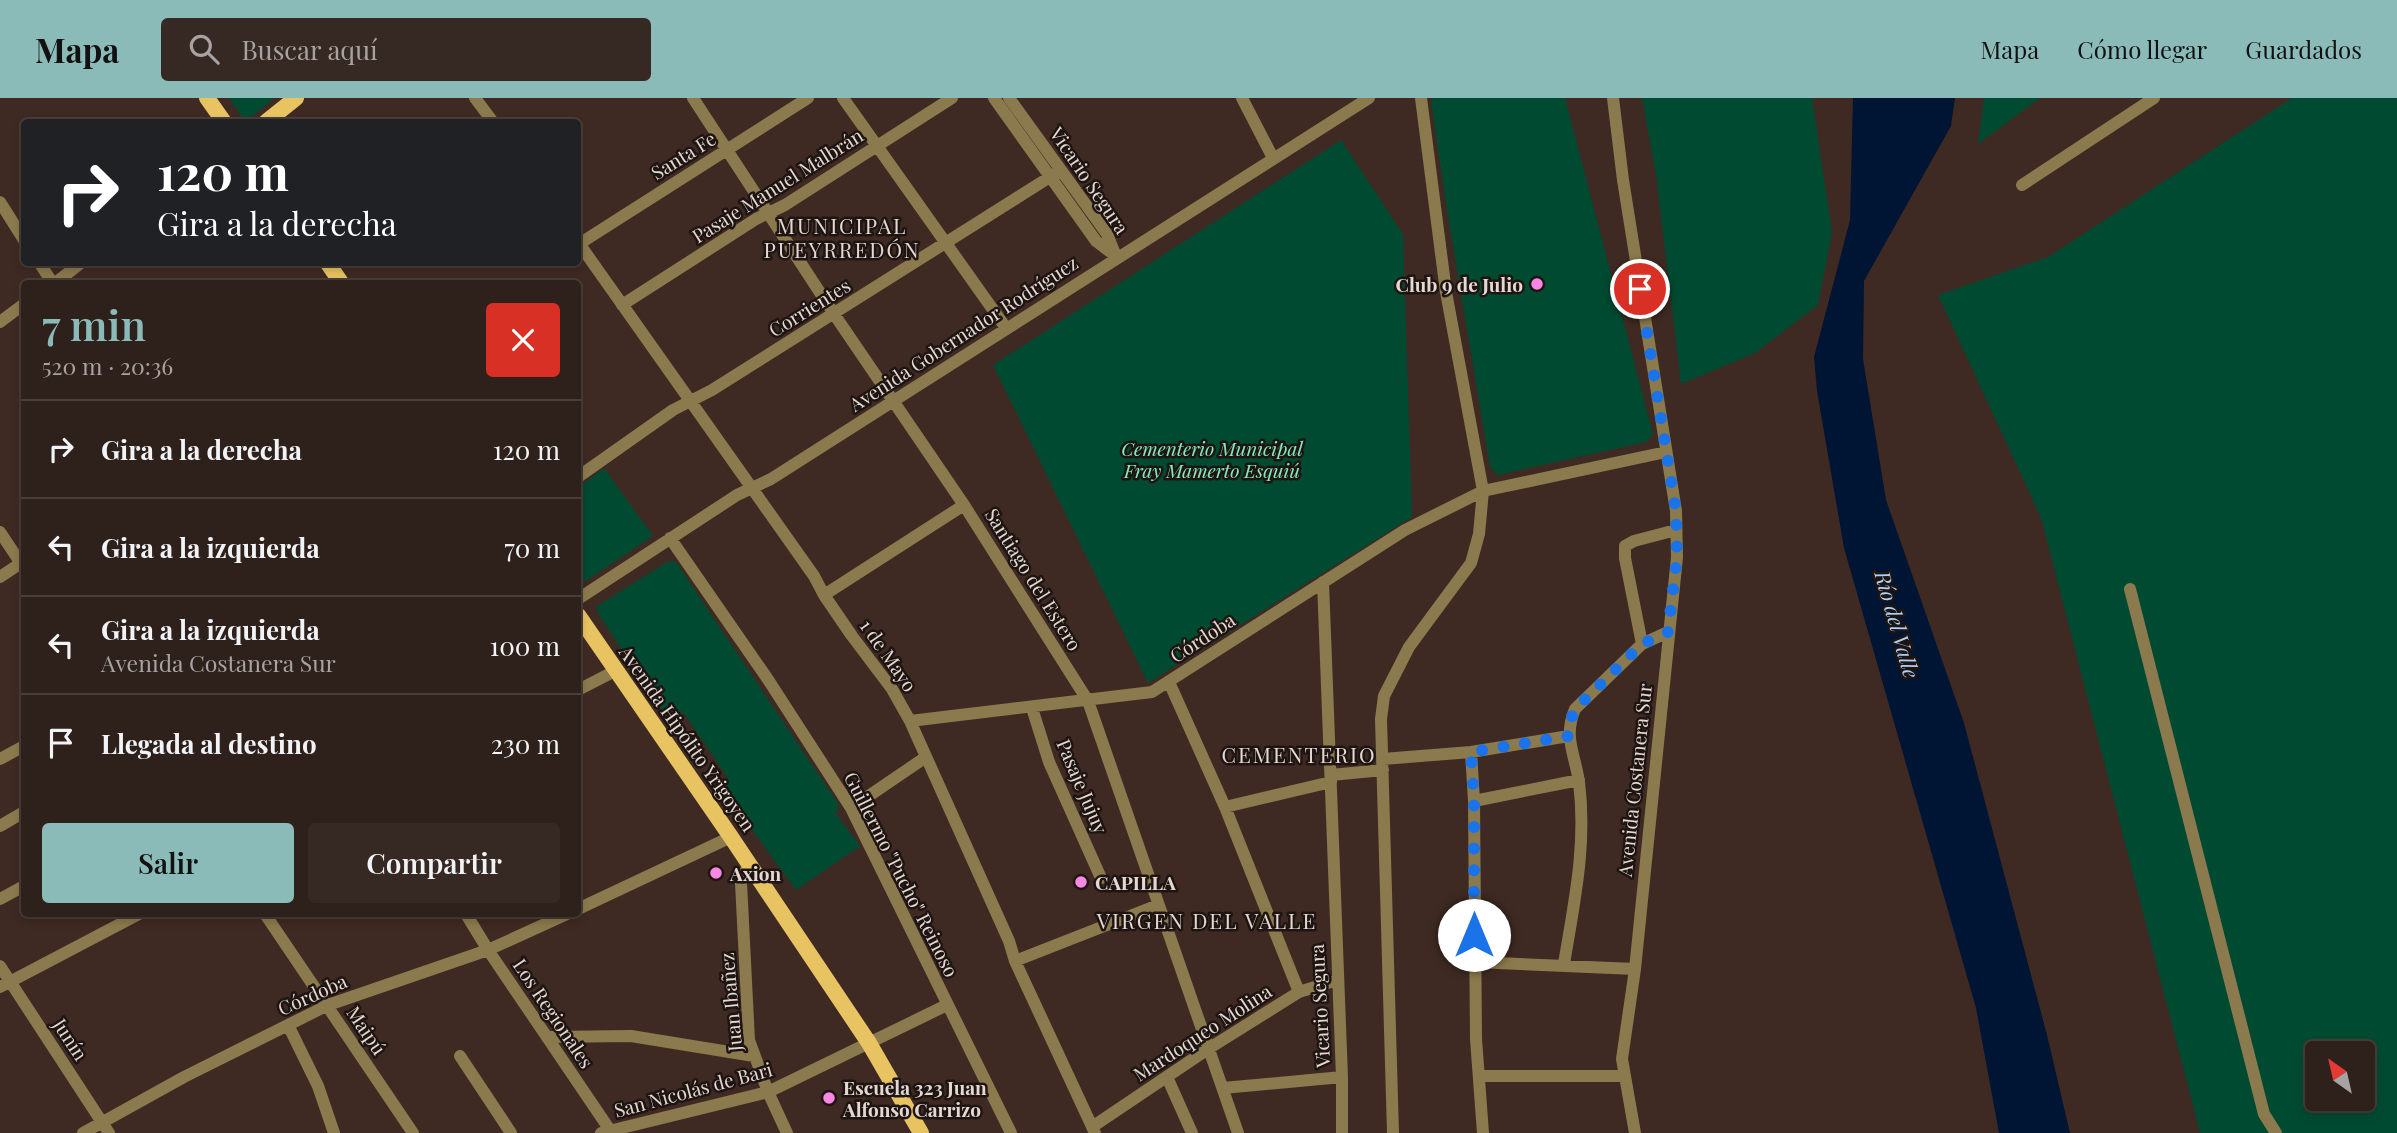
<!DOCTYPE html>
<html lang="es">
<meta charset="utf-8">
<style>
body{margin:0;font-family:"Playfair Display",serif;background:#362823;color:#f1f3f6;height:100vh;display:flex;flex-direction:column;font-size:26px;white-space:nowrap}
*{box-sizing:border-box;margin:0}
p{font-size:23px;color:#a7a3a2}
.icon{flex:none;width:38px;height:38px;fill:none;stroke:currentColor;stroke-width:2;stroke-linecap:round;stroke-linejoin:round}
.map{position:relative;flex:1;overflow:hidden}
.details{position:absolute;left:21px;top:182px;width:560px;height:637px;display:flex;flex-direction:column;background:#2e201a;border-radius:7px;box-shadow:0 4px 10px #0003,0 0 0 2px #493e39}
.details>*{flex:none}
.hud{position:absolute;left:21px;top:21px;width:560px;height:147px;border-radius:7px;box-shadow:0 4px 10px #0003,0 0 0 2px #493e39;background:#202124;color:#fff;overflow:hidden}
.needle{width:46px;rotate:326deg}
.controls{position:absolute;left:2305px;top:943px;display:grid;gap:14px}
.controls a{display:grid;place-items:center;width:70px;height:70px;border-radius:7px;background:#2e201a;box-shadow:0 4px 10px #0003,0 0 0 2px #493e39;font-size:35px}
.pin{position:absolute;display:grid;place-items:center;width:60px;height:60px;color:#fff;margin:-30px;border:4px solid #fff;border-radius:50%;box-shadow:0 2px 7px #0007}
.me{position:absolute;width:77px;margin:-38px;rotate:0deg;stroke-linejoin:round;filter:drop-shadow(0 0 5px #0008)}
.turn{display:flex;align-items:center;gap:24px;height:147px;padding:0 21px;font-size:32px}
.turn .icon{width:91px;height:91px;stroke-width:2.5}
.turn b{display:block;font-size:49px;line-height:60px}
.round{display:grid;place-items:center;flex:none;width:74px;height:74px;border-radius:7px;background:#362823}
.headline{display:flex;align-items:center;justify-content:space-between;height:119px;padding:0 21px}
h1{font-size:42px;font-weight:600;line-height:52px;color:#8bbbb9}
.action{display:flex;gap:14px;margin-top:auto;padding:14px 21px}
.action a{flex:1;height:80px;border-radius:7px;background:#8bbbb9;color:#111;font-size:28px;font-weight:600;line-height:80px;text-align:center}
.action a+a{background:#362823;color:#f1f3f6}
ul{padding:0;list-style:none}
li{display:flex;align-items:center;gap:21px;height:98px;padding:0 21px;border-top:2px solid #493e39}
li div{flex:1}
li b{display:block;font-size:26px}
li em{font-style:normal}
header{display:flex;align-items:center;gap:42px;box-sizing:border-box;height:98px;padding:0 35px;background:#8bbbb9;color:#111}
header strong{font-size:33px}
nav{display:flex;gap:38px;margin-inline-start:auto;font-size:24px}
.search{width:490px;height:63px;background:#362823;display:flex;align-items:center;gap:18px;box-sizing:border-box;padding:0 24px;border-radius:7px;color:#a7a3a2;font-size:26px}
.map>svg:first-child{display:block}
</style>
<header>
<strong>Mapa</strong>
<div class="search"><svg class="icon" aria-label="search" viewBox="0 0 24 24"><circle cx="10" cy="10" r="6"/><path d="M15 15l6 6"/></svg>Buscar aquí</div>
<nav><a>Mapa</a><a>Cómo llegar</a><a>Guardados</a></nav>
</header>
<div class="map">
<svg width="2397" height="1035" viewBox="0 0 2397 1035">
<rect width="100%" height="100%" fill="#3e2a22"/>
<!-- green -->
<path fill="#004a32" fill-rule="evenodd" d="M229 0H274L250 20 242 19Z
M1433 0H1565L1653 336 1646 344 1497 377 1490 369 1447 112 1431 4Z
M1642 0H1812L1832 134 1818 207 1755 255 1681 286 1656 77Z
M1984 0H2040L1978 46Z
M2292 0H2397V1035H2200L2041 420 1938 197 2048 159ZM2317 956H2362V1001H2317Z
M1341 42 1403 136 1412 419 1148 585 993 267Z
M604 370 653 438 578 488V390Z
M673 463 676 464 839 707 836 716 860 748 796 792 720 688 728 680 683 614 668 624 598 515 597 508 667 464Z"/>
<!-- water -->
<path fill="#001533" d="M1853 0H1955L1951 28 1864 183 1863 261 1886 402 1964 625 2047 937 2070 1035H1999L1976 910 1844 450 1817 293 1814 259 1850 122Z"/>
<g fill="none" stroke-linecap="round" stroke-linejoin="round">
<!-- minor -->
<path stroke="#8b7a4d" stroke-width="12" d="M475 0 493 24
M693 0 834 216 964 407 1088 603 1238 1035
M843 0 1006 230
M994 0 1096 143 1117 159
M1009 0 1107 136 1115 156
M1242 0 1273 60
M1613 0 1623 82 1676 413 1677 459 1635 871 1622 961 1635 1035
M2022 87 2154 0
M0 104 24 142
M578 144 814 478 824 497 852 538 892 591 910 623 1009 843 1015 863 1095 1035
M579 146 808 0
M39 164 53 186
M54 186 82 164
M622 207 756 121 785 107 952 0
M0 224 24 206
M578 379 673 312 712 292 1061 72
M0 434 24 470
M670 440 767 580 851 710 1011 1035
M0 479 24 463
M1323 484 1342 979V1035
M2130 491 2264 1016 2276 1035
M824 497 964 407
M578 501 737 397 771 381 1369 0
M1642 546 1625 460V448L1634 443 1676 432
M1169 584 1225 709 1299 894
M578 592 615 573
M1032 610 1049 664 1101 780
M910 623 1152 594 1405 432 1483 393 1666 354
M1471 654 1474 703 1476 941 1483 1035
M0 661 24 648
M1383 661 1471 654 1569 638
M1331 677 1383 672
M1474 703 1579 682
M1225 709 1331 684
M851 710 926 659
M0 728 24 714
M749 765 741 785 749 942 768 994 787 1035
M0 801 24 788
M578 811 731 739
M265 816 413 1035
M466 816 488 852 612 1035
M1015 863 1158 807
M1474 864 1635 871
M1564 866C1574 805 1587 747 1579 684 1575 656 1563 639 1575 611L1642 546 1668 534
M0 868 109 1035
M0 889 139 816
M288 927 318 988 334 1035
M549 939 631 938 754 958
M460 958 511 1035
M1479 978H1624
M1167 979 1192 1035
M1223 990 1342 979
M1092 1029 1208 951 1299 894 1337 882
M83 1035 184 979 328 907 488 852 567 816
M601 1035 768 994 947 907
M1393 1035 1381 621 1384 598 1409 549 1471 465 1479 436 1483 393 1446 194 1421 0"/>
<!-- major -->
<path stroke="#e7c361" stroke-width="16" d="M207 0 224 24
M266 24 296 0
M327 164 342 186
M578 517 731 739 869 945 921 1035"/>
</g>
<g fill="none" stroke-linecap="round" stroke-linejoin="round">
<!-- route -->
<path stroke="#1a73e8" stroke-width="12" stroke-dasharray="0 21.6" d="M1474 837V703L1471 654 1569 638 1571 621 1575 611 1642 546 1668 534 1677 459 1676 413 1640 191"/>
</g>
<!-- markers -->
<g fill="#fb87e5" stroke="#1e1512" stroke-width="2.5">
<circle cx="1537" cy="186" r="7"/>
<circle cx="716" cy="775" r="7"/>
<circle cx="1081" cy="784" r="7"/>
<circle cx="829" cy="1000" r="7"/>
</g>
<g text-anchor="middle" dominant-baseline="central" stroke-width="5" stroke-linejoin="round" paint-order="stroke">
<!-- street labels -->
<g font-size="19" fill="#e5d8d3" stroke="#1e1512">
<text transform="translate(683 57) rotate(-32)">Santa Fe</text>
<text transform="translate(1090 82) rotate(56)">Vicario Segura</text>
<text transform="translate(777 87) rotate(-32)">Pasaje Manuel Malbrán</text>
<text transform="translate(809 209) rotate(-32)">Corrientes</text>
<text transform="translate(963 235) rotate(-33)">Avenida Gobernador Rodríguez</text>
<text transform="translate(1034 481) rotate(58)">Santiago del Estero</text>
<text transform="translate(1202 539) rotate(-33)">Córdoba</text>
<text transform="translate(889 557) rotate(55)">1 de Mayo</text>
<text transform="translate(688 640) rotate(55)">Avenida Hipólito Yrigoyen</text>
<text transform="translate(1634 682) rotate(-84)">Avenida Costanera Sur</text>
<text transform="translate(1083 688) rotate(67)">Pasaje Jujuy</text>
<text transform="translate(902 776) rotate(63)">Guillermo "Pucho" Reinoso</text>
<text transform="translate(312 896) rotate(-24)">Córdoba</text>
<text transform="translate(730 904) rotate(-95)">Juan Ibañez</text>
<text transform="translate(1319 908) rotate(-93)">Vicario Segura</text>
<text transform="translate(554 915) rotate(56)">Los Regionales</text>
<text transform="translate(367 932) rotate(56)">Maipú</text>
<text transform="translate(1202 934) rotate(-33)">Mardoqueo Molina</text>
<text transform="translate(71 941) rotate(57)">Junín</text>
<text transform="translate(693 991) rotate(-15)">San Nicolás de Bari</text>
</g>
<!-- poi labels -->
<g font-size="19" font-weight="bold" fill="#e5d8d3" stroke="#1e1512" text-anchor="start">
<text x="1523" y="186" text-anchor="end">Club 9 de Julio</text>
<text x="730" y="775">Axion</text>
<text x="1095" y="784">CAPILLA</text>
<text x="843" y="989">Escuela 323 Juan<tspan x="843" dy="22">Alfonso Carrizo</tspan></text>
</g>
<!-- park labels -->
<g font-size="19" font-style="italic" fill="#84eabd" stroke="#1e1512">
<text x="1212" y="350">Cementerio Municipal<tspan x="1212" dy="22">Fray Mamerto Esquiú</tspan></text>
</g>
<!-- neighbourhood labels -->
<g font-size="21" letter-spacing="2" fill="#e5d8d3" stroke="#1e1512">
<text x="842" y="127">MUNICIPAL<tspan x="842" dy="24">PUEYRREDÓN</tspan></text>
<text x="1299" y="656">CEMENTERIO</text>
<text x="1207" y="822">VIRGEN DEL VALLE</text>
</g>
<!-- water labels -->
<g font-size="21" font-style="italic" fill="#add1fa" stroke="#1e1512">
<text transform="translate(1898 526) rotate(74)">Río del Valle</text>
</g>
</g>
</svg>
<div class="controls">
<a><svg class="needle" viewBox="-14 -14 28 28"><path d="M0-13l5 13h-10z" fill="#e53935"/><path d="M0 13l5-13h-10z" fill="#a7a3a2"/></svg></a>
</div>
<div class="pin" style="left:1640px;top:191px;background:#d93025"><svg class="icon" aria-label="arrive" viewBox="0 0 24 24"><path d="M6 21V4h12l-3 4 3 4H6"/></svg></div>
<svg class="me" style="left:1474px;top:837px" viewBox="-20 -20 40 40"><circle r="19" fill="#fff"/><path d="M0-13L10 11 0 6-10 11z" fill="#1a73e8"/></svg>
<div class="hud">
<div class="turn"><svg class="icon" aria-label="right" viewBox="0 0 24 24"><path d="M7 20v-9h11M14 6l5 5-5 5"/></svg><div><b>120 m</b>Gira a la derecha</div></div>
</div>
<section class="details">
<div class="headline"><div><h1>7 min</h1><p>520 m · 20:36</p></div><a class="round" style="background:#d93025;color:#fff"><svg class="icon" aria-label="close" viewBox="0 0 24 24"><path d="M6 6l12 12M18 6L6 18"/></svg></a></div>
<ul>
<li><svg class="icon" aria-label="right" viewBox="0 0 24 24"><path d="M7 20v-9h11M14 6l5 5-5 5"/></svg><div><b>Gira a la derecha</b></div><em>120 m</em></li>
<li><svg class="icon" aria-label="left" viewBox="0 0 24 24"><path d="M17 20v-9H6M10 6l-5 5 5 5"/></svg><div><b>Gira a la izquierda</b></div><em>70 m</em></li>
<li><svg class="icon" aria-label="left" viewBox="0 0 24 24"><path d="M17 20v-9H6M10 6l-5 5 5 5"/></svg><div><b>Gira a la izquierda</b><p>Avenida Costanera Sur</p></div><em>100 m</em></li>
<li><svg class="icon" aria-label="arrive" viewBox="0 0 24 24"><path d="M6 21V4h12l-3 4 3 4H6"/></svg><div><b>Llegada al destino</b></div><em>230 m</em></li>
</ul>
<div class="action"><a>Salir</a><a>Compartir</a></div>
</section>
</div>
